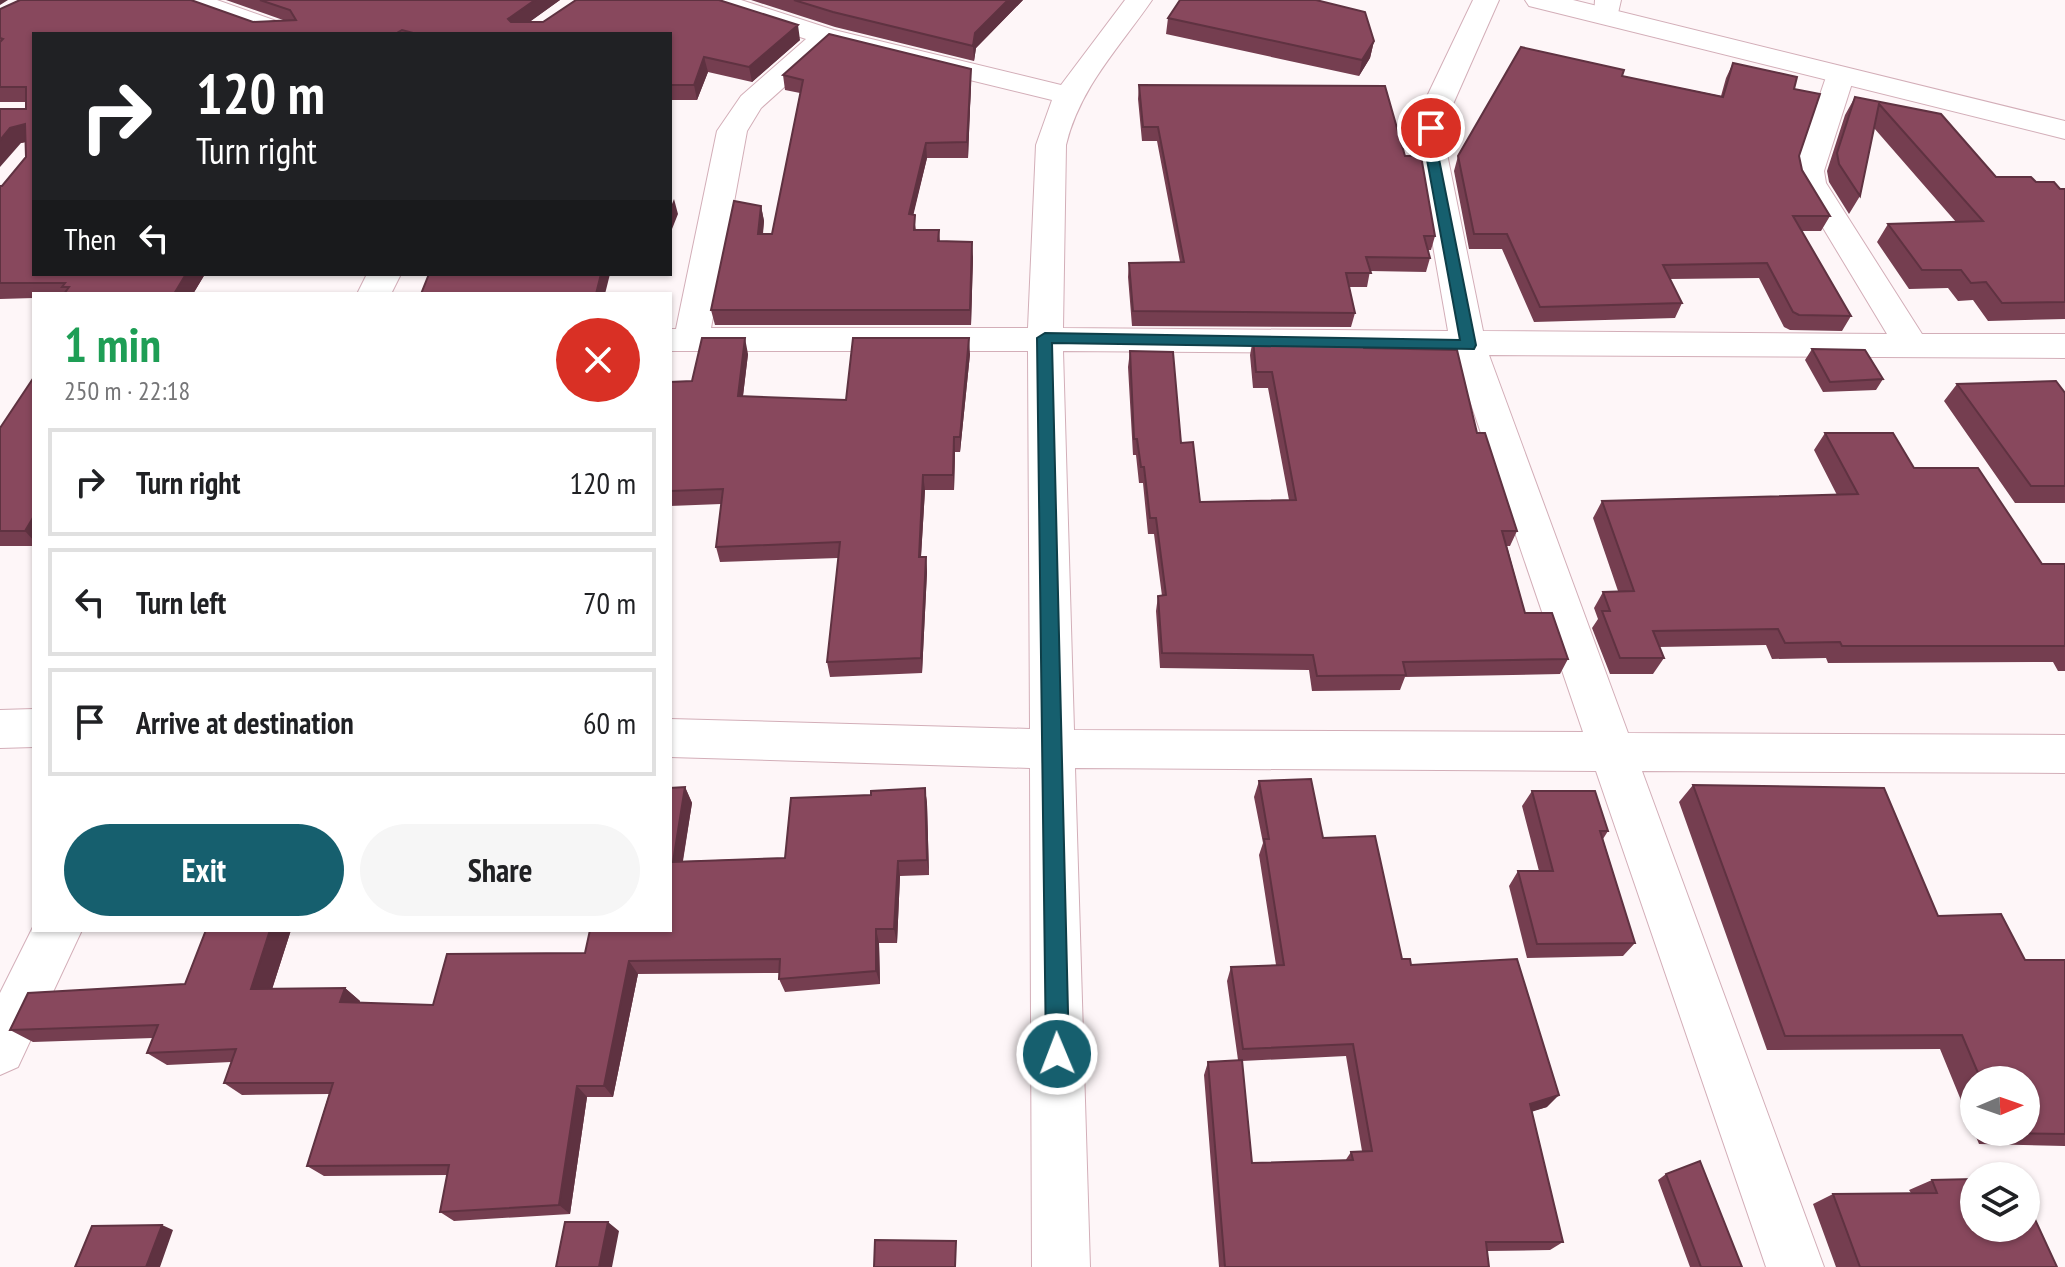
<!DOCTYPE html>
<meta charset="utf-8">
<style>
body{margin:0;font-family:"PT Sans Narrow",sans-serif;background:#f6f6f6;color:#202124;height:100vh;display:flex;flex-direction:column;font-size:30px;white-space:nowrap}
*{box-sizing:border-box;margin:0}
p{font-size:26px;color:#757577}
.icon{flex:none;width:44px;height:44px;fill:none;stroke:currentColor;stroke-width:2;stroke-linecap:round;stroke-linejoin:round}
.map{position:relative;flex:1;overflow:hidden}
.side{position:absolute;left:32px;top:292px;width:640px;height:640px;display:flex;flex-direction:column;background:#fff;border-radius:0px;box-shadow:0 2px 6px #0004}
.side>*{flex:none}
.top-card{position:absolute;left:32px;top:32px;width:640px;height:244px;border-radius:0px;box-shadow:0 2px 6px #0004;background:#202124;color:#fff;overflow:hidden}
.needle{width:52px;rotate:88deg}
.fabs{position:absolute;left:1960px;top:1066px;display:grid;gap:16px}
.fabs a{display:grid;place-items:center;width:80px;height:80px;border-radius:50%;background:#fff;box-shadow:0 2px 6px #0004;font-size:40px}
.pin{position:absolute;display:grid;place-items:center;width:68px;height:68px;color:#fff;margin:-34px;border:4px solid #fff;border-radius:50%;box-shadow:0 2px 8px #0007}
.me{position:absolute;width:88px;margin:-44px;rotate:359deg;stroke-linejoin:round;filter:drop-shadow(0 0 6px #0008)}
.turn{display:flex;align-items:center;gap:28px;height:168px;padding:0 32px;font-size:36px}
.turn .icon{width:104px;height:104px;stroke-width:2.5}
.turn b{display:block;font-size:56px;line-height:68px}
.then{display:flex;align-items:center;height:76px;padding:0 32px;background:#0003;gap:16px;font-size:30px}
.round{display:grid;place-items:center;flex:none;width:84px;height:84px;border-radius:42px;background:#f6f6f6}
.summary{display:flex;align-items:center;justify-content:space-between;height:136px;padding:0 32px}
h1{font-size:48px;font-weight:700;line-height:60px;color:#1e9e55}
.button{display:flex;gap:16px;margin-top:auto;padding:16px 32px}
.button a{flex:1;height:92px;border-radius:48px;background:#165f6e;color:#fff;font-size:32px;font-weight:700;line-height:92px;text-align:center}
.button a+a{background:#f6f6f6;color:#202124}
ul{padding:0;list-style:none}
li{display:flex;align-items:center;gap:24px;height:108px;margin:0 16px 12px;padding:0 16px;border:4px solid #e0e0e0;border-radius:0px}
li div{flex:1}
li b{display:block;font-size:30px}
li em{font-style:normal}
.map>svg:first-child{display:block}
</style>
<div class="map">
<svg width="2065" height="1267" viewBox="0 0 2065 1267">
<rect width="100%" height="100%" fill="#fef6f8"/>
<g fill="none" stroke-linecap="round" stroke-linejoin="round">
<!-- minor casing -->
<g stroke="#d3aeb8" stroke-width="2">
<path id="minor" d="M179 0H217L296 28 300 34H261L183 6Z
M701 0H741L834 30 1061 85 1125 0H1152C1119 48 1080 87 1066 145L1063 328 1448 331 1416 149 1420 111 1473 0H1499L1450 111 1446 149 1483 331 1887 334 1796 183 1794 171 1826 77 1830 71H1850L1854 77 1824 171 1826 183 1922 334H2065V358L1489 355 1628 733 2065 735V773L1642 771 1824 1267H1766L1596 771 1075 768 1090 1267H1032L1030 768 670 757V719L1030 729 1028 351H670V329H676L717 131 741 96 806 39 705 6ZM830 46 1052 100 1036 145 1028 328H711L747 131 761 108ZM1063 351 1454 354 1583 732 1074 730Z
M1595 0H1621L1616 22H1598L1594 16Z
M367 274H401L391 294H357Z
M34 709V747L0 748V710Z
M34 925V930H82L18 1067 0 1075V993Z"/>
</g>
<!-- tertiary casing -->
<g stroke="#d3aeb8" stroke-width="2">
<path id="tertiary" d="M1525 0H1573L2065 121V139L1529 6Z"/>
</g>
<!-- minor -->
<use href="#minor" fill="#fff" fill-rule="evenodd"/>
<!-- tertiary -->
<use href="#tertiary" fill="#fff" fill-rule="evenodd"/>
</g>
<!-- wall -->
<path fill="#753e50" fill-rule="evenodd" d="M226 0H560L529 22 800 40 752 82 708 72 697 100H670V34H34L205 274 193 294H34V298L0 299V186H2L26 157V142L21 143 26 102H0V9L253 22 283 20Z
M751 0H1023L976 48 974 61 835 27Z
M1168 18 1374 41 1370 58 1359 76 1166 34Z
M1733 63 1794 89 1799 156 1802 170 1830 216 1821 231H1801L1851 316 1842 331 1790 330 1784 327 1759 278 1670 279 1682 303 1675 318 1534 322 1502 249H1469L1454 171 1458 156 1622 76 1721 96 1726 78Z
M783 75 971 83 968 158H927L913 214 916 230H939L940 241 973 257 971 325H715L711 310 761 206 764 221 763 234H772L800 93 785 90Z
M1139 85 1405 156 1435 236 1431 250H1428L1430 258 1426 272 1370 271 1367 287H1349L1355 313 1351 327 1132 326 1128 277 1129 263 1180 262 1157 141H1142L1138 99Z
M1855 97 1941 114 1996 177 2036 182 2060 189H2065V319L1988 321 1973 300 1958 301 1948 288 1909 289 1877 242 1888 224 1956 222 1874 128 1860 196 1849 214 1829 182 1827 171 1845 115Z
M1253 339 1364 348 1477 433 1517 531 1510 546H1507L1525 613 1568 659 1560 674 1405 677 1400 690 1312 691 1309 670 1160 668 1156 611 1158 596H1162L1154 534H1148L1143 483H1139L1136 455H1133L1128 367 1130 351 1200 502 1289 500 1268 388H1253L1250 355Z
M1812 349 1883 379 1876 390 1823 392 1805 360Z
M748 354 743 396 846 400 970 354 960 452H955L954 490H925L921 557H926L927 572 922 673 830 677 827 662 838 558 720 562 716 547 721 504 670 506V382L692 381Z
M34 377V546H0V428Z
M1957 384 2065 393V503H2015L1944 401Z
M1825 433 1914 468 2042 564H2065V671H2058L2053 662 1828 663 1826 658 1772 659 1766 645 1659 647 1664 658 1653 674H1610L1592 628 1598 619 1594 608 1603 592 1618 591 1593 518 1602 501 1837 495 1814 450Z
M1259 781 1323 838 1402 959 1411 965 1547 1107 1532 1111 1563 1242 1550 1250 1487 1251 1489 1267H1219L1204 1075 1208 1062 1238 1060 1227 981 1231 967 1276 965 1259 855 1263 843 1254 797ZM1346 1056 1362 1151 1351 1152 1345 1161 1252 1163 1242 1061Z
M1693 785 1938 916 2025 960H2065V1146L1979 1144 1974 1132H2026V1080H1974V1132L1940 1049 1767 1050 1679 802Z
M685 787 692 803 683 861 785 858 871 795 925 788 927 804 929 875 900 876 897 943H879L880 984 785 992 779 979V973L638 974 613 1097H587L570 1214 454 1221 440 1212 447 1175 324 1176 307 1166 329 1094 242 1095 224 1083 231 1062 167 1065 147 1053 153 1038 33 1042 10 1030 185 984 206 930H291L272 989 345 988 360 1001V1003L433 1005 585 953Z
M1532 791 1608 831 1603 839 1635 943 1623 956 1527 958 1509 886 1518 871H1539L1522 806Z
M1666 1174 1742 1267H1690L1658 1180Z
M1932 1180 2057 1267H1836L1813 1204 1833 1194 1911 1193 1909 1190Z"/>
<!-- shaded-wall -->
<path fill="#5f3241" d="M0 0H8L0 5Z
M535 0H560L513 34 508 19Z
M1008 0H1023L976 48 974 61 973 46 975 33Z
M798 25 800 40 752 82 749 67Z
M1374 41 1370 58 1359 76 1362 60Z
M704 57 708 72 697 100 694 85Z
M971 69V83L968 158 967 142Z
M25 124 34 140 21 143 0 167V140L10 128Z
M926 143 927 158 910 229 909 214Z
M674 199 678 214 670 234V209Z
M761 206 764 221 761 249 758 234Z
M972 242 973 257 971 325 970 310Z
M186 274H205L193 294H174Z
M601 274H610L605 294H596Z
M745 338 748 354 741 412 738 396Z
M969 338 970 354 960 452V437Z
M954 437 955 452 954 490 953 475Z
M923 475 925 490 920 572 919 557Z
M34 516V541L25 531Z
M926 557 927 572 922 673 921 658Z
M685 787 692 803 680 877 673 862Z
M925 788 927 804 929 875 927 860Z
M898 861 900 876 897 943 894 929Z
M876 929 879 943 880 984 876 971Z
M270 930H291L268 1002 251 989Z
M629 961 638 974 613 1097 604 1086Z
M345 988 360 1001 355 1015 340 1002Z
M577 1086 587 1097 570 1214 559 1205Z
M1559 1095 1547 1107 1518 1116 1530 1104Z
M608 1222 619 1231 612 1267H599Z
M162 1225 173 1230 160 1267H146Z"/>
<!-- building -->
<path fill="#88485d" stroke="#5f3241" stroke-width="2" d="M20 0H191L253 22 296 20 290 10 260 0H535L508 19 511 22H543L576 0H719L798 25 749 67 704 57 694 85H670V34H417L402 30 395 34H34V274H186L174 294H64L69 287H62L65 283H0V186H2L26 157 25 124 10 128 0 140V109H26V87H0V42L3 39 0 38V9Z
M794 0H1008L975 33 973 46 833 12Z
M1180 0H1316L1365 12 1374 41 1362 60 1168 18Z
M829 34 971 69 967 142 926 143 909 214 915 215 914 230H939L938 241 972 242 970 310H711L734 201 761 206 758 234H772L803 80 783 75Z
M1521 47 1624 70 1622 76 1723 97 1733 63 1797 77 1794 89 1820 94 1799 156 1802 170 1830 216H1793L1851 316 1799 315 1793 312 1767 263 1663 265 1682 303 1540 307 1507 234H1474L1458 156Z
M1139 85 1385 86 1405 156H1421L1435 236H1424L1430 258 1366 257 1371 273H1346L1355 313 1133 311 1129 263 1184 262 1158 127H1143Z
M1855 97 1941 114 1996 177H2031L2036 182H2054L2060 189H2065V302L2002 303 1986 282 1971 283 1961 270H1922L1888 224 1983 221 1879 104 1860 196 1839 164 1837 153Z
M429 274H601L596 294H421Z
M702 338H745L738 396 846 400 853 338H969L960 437H954L953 475H923L919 557H926L921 658 827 662 840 542 716 547 723 489 670 491V382L692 381Z
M1253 339 1362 340 1364 348 1457 350 1477 433H1485L1517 531H1502L1525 613H1552L1568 659 1403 662 1406 675 1317 676 1313 655 1162 653 1158 596 1166 595 1156 518H1150L1144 467H1141L1137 439H1134L1130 351 1173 352 1181 443 1193 442 1200 502 1296 500 1272 372H1256Z
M1812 349 1865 350 1883 379 1830 382Z
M34 377V516L25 531H0V428Z
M2056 381 2065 393V486H2031L1957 384Z
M1825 433H1893L1914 468H1978L2042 564H2065V646H1842L1840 642 1785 643 1778 629 1653 631 1664 658H1620L1602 611H1610L1603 592 1634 591 1602 501 1858 494Z
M1311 779 1323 838 1375 836 1402 959H1410L1411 965 1517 959 1559 1095 1530 1104 1563 1242H1486L1489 1267H1225L1208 1062 1242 1060 1252 1163 1353 1160 1351 1152 1372 1151 1353 1044 1243 1049 1231 967 1284 965 1264 839H1269L1259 781Z
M1693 785 1884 788 1938 916 2001 914 2025 960H2065V1134L2003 1133 2026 1132V1080H1981L1962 1035 1785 1036Z
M685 787 673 862 785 858 791 798 871 795V791L925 788 927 860 898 861 894 929H876V971L779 979 780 959 629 961 604 1086H577L559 1205 440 1212 449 1165 307 1166 333 1083H224L236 1049 147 1053 158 1025 10 1030 28 993 185 984 206 930H270L251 989 345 988 340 1002 433 1005 447 954 585 953 590 930H670V788Z
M1532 791H1595L1608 831H1600L1635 943 1537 944 1518 871H1553Z
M1700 1161 1742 1267H1701L1666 1174Z
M1974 1179V1228H2026V1200L2057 1267H1860L1833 1194 1937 1193 1932 1180Z
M565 1222H608L599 1267H556Z
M162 1225 146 1267H75L92 1226Z
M875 1240 956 1241 955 1267H874Z"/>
<!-- route -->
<path fill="#165f6e" stroke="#0e3e48" stroke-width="2" d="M1431 124 1437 128V149L1476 345 1474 349 1052 343 1069 1054 1065 1062 1057 1065 1049 1062 1046 1054 1037 338 1045 333 1460 340 1425 149 1424 128Z"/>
</svg>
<div class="fabs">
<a><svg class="needle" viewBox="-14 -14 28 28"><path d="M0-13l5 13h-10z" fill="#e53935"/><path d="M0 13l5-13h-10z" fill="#757577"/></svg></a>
<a><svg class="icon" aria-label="layers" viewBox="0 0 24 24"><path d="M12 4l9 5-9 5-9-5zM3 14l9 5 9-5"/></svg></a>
</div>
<div class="pin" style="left:1431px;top:128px;background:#d93025"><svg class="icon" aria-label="arrive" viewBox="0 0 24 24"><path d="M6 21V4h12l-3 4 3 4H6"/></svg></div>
<svg class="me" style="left:1057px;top:1054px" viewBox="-20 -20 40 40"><circle r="17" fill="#165f6e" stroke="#fff" stroke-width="3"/><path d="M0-11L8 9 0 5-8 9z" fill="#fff"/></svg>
<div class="top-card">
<div class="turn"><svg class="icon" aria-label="right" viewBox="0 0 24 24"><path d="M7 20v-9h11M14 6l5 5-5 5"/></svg><div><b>120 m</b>Turn right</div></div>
<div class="then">Then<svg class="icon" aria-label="left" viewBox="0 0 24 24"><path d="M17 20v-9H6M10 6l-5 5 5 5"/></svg></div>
</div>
<section class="side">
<div class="summary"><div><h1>1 min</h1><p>250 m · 22:18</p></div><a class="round" style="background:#d93025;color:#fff"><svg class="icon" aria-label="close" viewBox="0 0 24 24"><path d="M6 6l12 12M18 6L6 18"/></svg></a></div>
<ul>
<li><svg class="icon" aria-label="right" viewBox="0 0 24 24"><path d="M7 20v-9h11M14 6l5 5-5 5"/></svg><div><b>Turn right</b></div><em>120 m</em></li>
<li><svg class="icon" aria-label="left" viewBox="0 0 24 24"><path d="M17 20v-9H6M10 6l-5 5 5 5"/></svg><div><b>Turn left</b></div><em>70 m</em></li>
<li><svg class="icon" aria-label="arrive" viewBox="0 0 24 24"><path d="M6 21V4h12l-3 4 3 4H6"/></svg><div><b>Arrive at destination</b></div><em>60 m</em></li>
</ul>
<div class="button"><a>Exit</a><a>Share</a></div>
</section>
</div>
